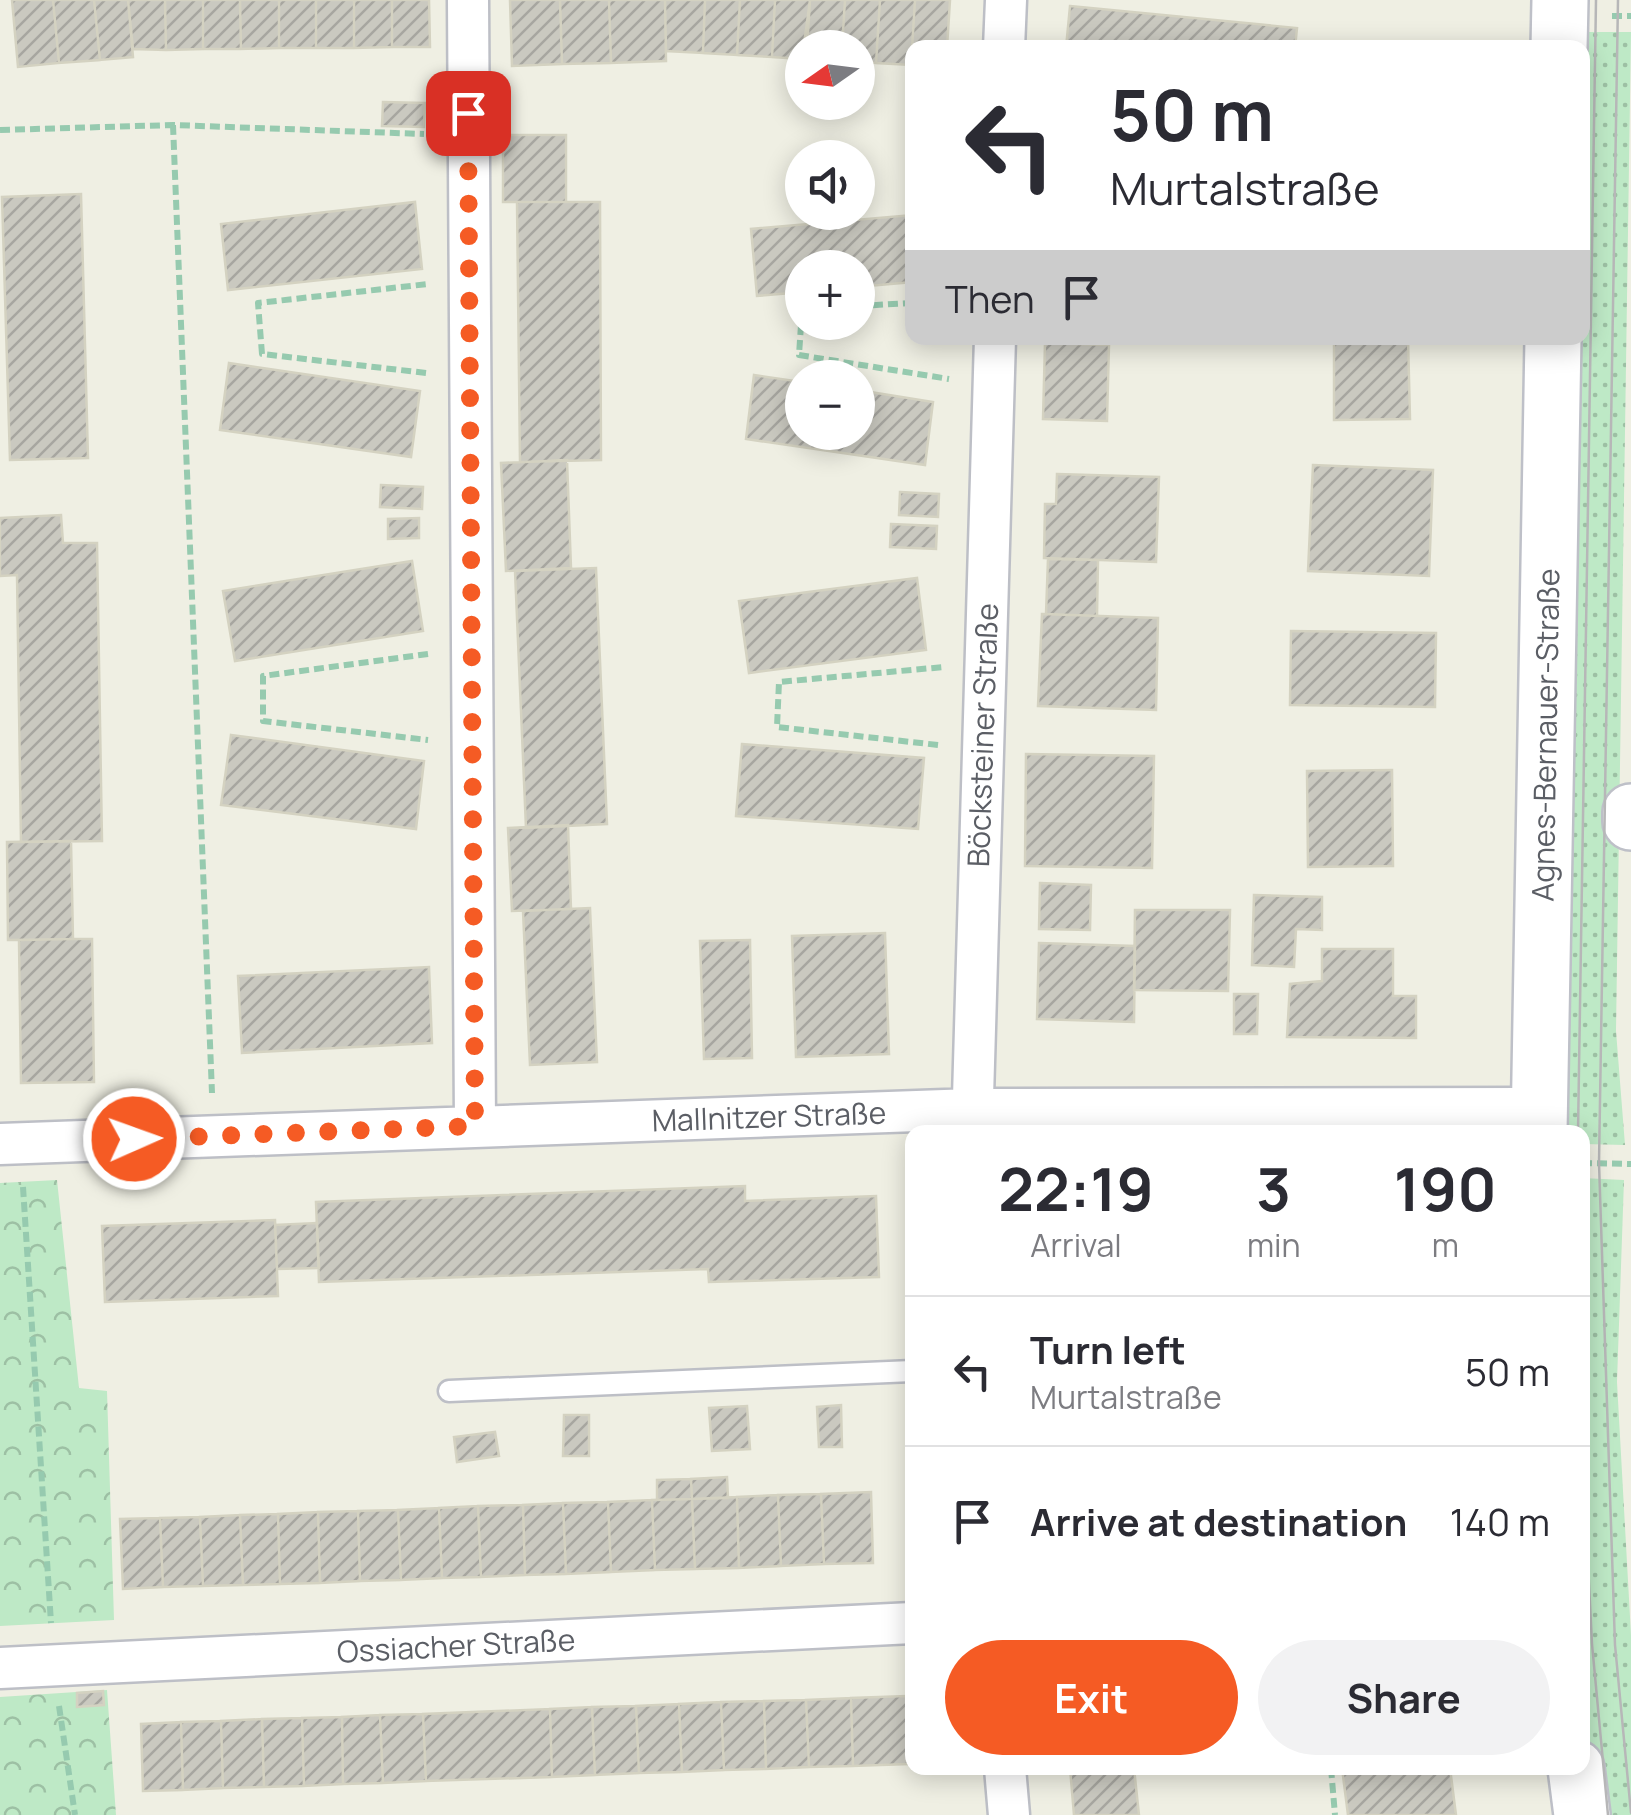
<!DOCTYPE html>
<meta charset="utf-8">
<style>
body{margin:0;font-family:Manrope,sans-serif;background:#f2f2f3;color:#2b2b33;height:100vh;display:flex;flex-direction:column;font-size:38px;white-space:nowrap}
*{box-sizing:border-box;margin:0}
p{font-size:32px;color:#7c7c81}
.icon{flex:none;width:55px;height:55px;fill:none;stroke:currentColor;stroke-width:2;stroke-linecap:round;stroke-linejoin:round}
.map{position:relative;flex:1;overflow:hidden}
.details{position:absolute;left:905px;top:1125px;width:685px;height:650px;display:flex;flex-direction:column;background:#fff;border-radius:20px;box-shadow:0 5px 25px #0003}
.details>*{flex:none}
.top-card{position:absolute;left:905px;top:40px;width:685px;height:305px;border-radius:20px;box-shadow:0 5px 25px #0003;background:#fff;color:#2b2b33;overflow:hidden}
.needle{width:65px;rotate:256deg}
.tools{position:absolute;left:785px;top:30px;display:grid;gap:20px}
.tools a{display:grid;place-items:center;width:90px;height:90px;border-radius:50%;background:#fff;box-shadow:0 5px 25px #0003;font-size:50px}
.pin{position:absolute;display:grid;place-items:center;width:85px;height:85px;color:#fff;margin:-42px;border-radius:20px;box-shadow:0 5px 15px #0006}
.me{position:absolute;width:110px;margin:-55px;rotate:88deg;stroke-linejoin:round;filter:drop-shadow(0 0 8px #0008)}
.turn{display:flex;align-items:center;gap:35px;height:210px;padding:0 40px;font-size:45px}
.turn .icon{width:130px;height:130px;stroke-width:2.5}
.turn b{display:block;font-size:70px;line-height:85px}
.then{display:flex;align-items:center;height:95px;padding:0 40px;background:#0003;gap:20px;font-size:38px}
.eta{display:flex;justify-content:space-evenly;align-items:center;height:170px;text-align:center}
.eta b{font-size:60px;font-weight:700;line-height:70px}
.action{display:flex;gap:20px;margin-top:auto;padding:20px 40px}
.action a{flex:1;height:115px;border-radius:60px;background:#f55b24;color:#fff;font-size:40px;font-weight:700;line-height:115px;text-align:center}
.action a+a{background:#f2f2f3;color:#2b2b33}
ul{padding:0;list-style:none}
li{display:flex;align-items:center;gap:30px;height:150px;padding:0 40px;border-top:2px solid #e1e1e2}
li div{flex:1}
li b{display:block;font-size:38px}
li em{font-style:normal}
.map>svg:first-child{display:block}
</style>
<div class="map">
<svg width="1631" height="1815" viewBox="0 0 1631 1815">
<defs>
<pattern id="grass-dots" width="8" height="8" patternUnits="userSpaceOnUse" patternTransform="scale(2.5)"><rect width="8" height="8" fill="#bee9c6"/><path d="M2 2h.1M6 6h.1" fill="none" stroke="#9dc0a4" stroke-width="1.8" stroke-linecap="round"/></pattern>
<pattern id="forest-crowns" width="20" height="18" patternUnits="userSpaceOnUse" patternTransform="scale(2.5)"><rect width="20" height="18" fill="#bee9c6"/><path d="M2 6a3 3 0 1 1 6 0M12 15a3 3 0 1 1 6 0" fill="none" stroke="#9dc0a4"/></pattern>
<pattern id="building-hatch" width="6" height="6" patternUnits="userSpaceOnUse" patternTransform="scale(2.5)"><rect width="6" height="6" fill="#cac9c0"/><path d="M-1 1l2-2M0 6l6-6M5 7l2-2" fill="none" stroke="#a7a6a0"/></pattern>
</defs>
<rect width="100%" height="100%" fill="#efefe3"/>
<!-- grass -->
<path fill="url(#grass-dots)" d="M1579 32H1631L1616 1031 1625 1145 1583 1144 1582 1132H1554L1582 338 1584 145Z
M1582 1178 1624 1180 1617 1382 1631 1635V1815H1597C1569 1607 1582 1388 1582 1178Z"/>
<!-- forest -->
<path fill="url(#forest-crowns)" d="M57 1180 79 1388 107 1391 114 1620 0 1626V1183Z
M107 1690 116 1815H0V1697Z"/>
<!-- building -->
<path fill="url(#building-hatch)" stroke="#d4d2c1" stroke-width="2.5" d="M12 0H53L59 63 18 67Z
M53 0H94L100 60 59 63Z
M94 0H128L133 57 100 60Z
M128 0H165L166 50 133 49Z
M165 0H203V49L166 50Z
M203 0H240L241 49H203Z
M240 0H279V48L241 49Z
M279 0H316V48H279Z
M316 0H354V48H316Z
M354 0H392V47L354 48Z
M392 0H429L430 47H392Z
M510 0H560L562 64 512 66Z
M560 0H609L611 63 562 64Z
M609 0H665L666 61 611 63Z
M665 0H705L703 53 666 51Z
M705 0H740L737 55 703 53Z
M740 0H775L772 57 737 55Z
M775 0H810L802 59 772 57Z
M810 0H845L842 48H807Z
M845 0H880L876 63 858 62V48H842Z
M880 0H915L911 65 876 63Z
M915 0H950L947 48H912V65H911Z
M1070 6 1297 28 1295 48H1066Z
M1356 46H1449V48H1356Z
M383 102 425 103 424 127 382 126Z
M503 135H566V202H503Z
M81 194 88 458 10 460 2 197Z
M415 202 422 269 228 290 221 224Z
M517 202H600L601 460 520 462Z
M912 215V282L858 287V268H802V292L757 296 751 229Z
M1408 338 1410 419 1334 420V339Z
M1045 343 1109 345 1107 421 1043 419Z
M229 363 420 391 411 457 220 430Z
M754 375 802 382V432H858V390L933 402 925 465 746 439Z
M567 460 571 568 506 571 501 463Z
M1313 465 1433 470 1429 576 1308 571Z
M1057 474 1159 477 1156 562 1044 558 1045 504H1056Z
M381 485 423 487 422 509 380 507Z
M900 492 939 494 938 517 899 515Z
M61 515 63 543H97L102 841 21 842 17 575 0 576V518Z
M419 518V538L388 539V519Z
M891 524 937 526 936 549 890 547Z
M1048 559 1098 560 1097 616 1046 614Z
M412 561 423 631 235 661 223 591Z
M596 568 607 824 526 828 515 571Z
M917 578 926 650 749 673 739 601Z
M1042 614 1158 618 1156 710 1038 706Z
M1291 631 1436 633 1435 707 1290 705Z
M231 735 424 761 416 829 221 805Z
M742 744 924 758 918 829 736 816Z
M1026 754 1154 756 1152 868 1025 866Z
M1392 770 1393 866 1308 867 1307 771Z
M568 825 571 909 512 911 508 828Z
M71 841 73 939 8 940 7 842Z
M1040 883 1091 885 1090 930 1039 929Z
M1254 895 1322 897V930L1296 929 1294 967 1252 965Z
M590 908 597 1062 530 1065 523 911Z
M1135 910H1230L1228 991 1134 990Z
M885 933 889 1054 796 1057 792 936Z
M73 939H92L94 1082 21 1083 19 940Z
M750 940 752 1058 704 1059 700 941Z
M1039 943 1135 946 1134 1022 1037 1019Z
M1322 949H1393V996H1416V1038L1287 1037 1290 984 1322 981Z
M429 967 432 1043 242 1053 238 976Z
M1234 994H1258L1257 1034H1234Z
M745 1186V1201L876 1196 879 1277 709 1282 708 1269 319 1282 316 1202Z
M275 1220 278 1296 105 1302 102 1226Z
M317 1223 319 1268 277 1269 275 1225Z
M841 1405 842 1447H819L817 1407Z
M747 1406 750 1449 712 1451 709 1408Z
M564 1415H589V1456H563Z
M495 1432 499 1456 457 1462 454 1437Z
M727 1477 728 1498 692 1499 691 1479Z
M691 1479 692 1499 657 1500V1480Z
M871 1492 873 1563 824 1564 821 1494Z
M821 1494 824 1564 781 1566 778 1495Z
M778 1495 781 1566 739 1568 737 1497Z
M737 1497 739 1568 695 1569 692 1499Z
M692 1499 695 1569 655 1570 652 1500Z
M652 1500 655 1570 611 1572 608 1502Z
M608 1502 611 1572 566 1574 563 1503Z
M563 1503 566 1574 525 1575 523 1505Z
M523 1505 525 1575 481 1577 478 1506Z
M478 1506 481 1577 442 1578 439 1508Z
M439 1508 442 1578 401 1580 398 1510Z
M398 1510 401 1580 360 1581 358 1511Z
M358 1511 360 1581 320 1583 318 1512Z
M318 1512 320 1583 280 1584 278 1514Z
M278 1514 280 1584 243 1585 240 1515Z
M240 1515 243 1585 203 1586 200 1517Z
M200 1517 203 1586 163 1587 160 1518Z
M160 1518 163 1587 123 1589 120 1519Z
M103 1691 104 1705 77 1707V1693Z
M906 1696 909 1764 853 1766 851 1698Z
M851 1698 853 1766 809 1767 806 1700Z
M806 1700 809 1767 766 1769 764 1701Z
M764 1701 766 1769 724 1770 721 1702Z
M721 1702 724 1770 682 1772 679 1704Z
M679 1704 682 1772 639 1773 636 1706Z
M636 1706 639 1773 595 1775 592 1707Z
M592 1707 595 1775 552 1777 550 1709Z
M550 1709 552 1777 426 1781 423 1714Z
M423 1714 426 1781 383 1783 380 1715Z
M380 1715 383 1783 343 1784 342 1717Z
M342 1717 343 1784 304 1786 302 1718Z
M302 1718 304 1786 264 1787 262 1719Z
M262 1719 264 1787 223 1788 221 1721Z
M221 1721 223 1788 183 1790 181 1722Z
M181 1722 183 1790 143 1791 141 1724Z
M1070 1768H1134L1139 1815H1074Z
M1342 1768H1450L1456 1815H1348Z"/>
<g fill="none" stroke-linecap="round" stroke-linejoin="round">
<!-- lane casing -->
<g stroke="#bdbfc6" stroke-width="25">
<path id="lane" d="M449 1391 912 1371"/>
</g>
<!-- street casing -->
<g stroke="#bdbfc6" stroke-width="45">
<path id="street" d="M468 0 475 1125
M1004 48 1006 0
M972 1132 995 338
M0 1144 973 1109 1538 1108
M0 1668 912 1623
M1005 1768 1009 1815"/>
</g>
<!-- secondary casing -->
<g stroke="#bec0c8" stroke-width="60">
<path id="secondary" d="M1559 48 1560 0
M1631 812V822
M1539 1132 1553 338
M1576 1768 1582 1815"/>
</g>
<!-- path -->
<path stroke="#96caaf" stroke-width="6" stroke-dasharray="10 5" stroke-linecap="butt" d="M1612 16H1631
M173 125 212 1093
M0 130 173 125 424 134
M858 306 912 303
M802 310 799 355 949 379
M426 373 262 354 258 303 428 284
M428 654 263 676V721L428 740
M938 745 777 727 779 682 944 667
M1582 1163 1631 1164
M23 1187 51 1623
M59 1706 75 1815
M1331 1768 1335 1815"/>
<!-- lane -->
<use href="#lane" stroke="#fff" stroke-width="20"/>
<!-- street -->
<use href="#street" stroke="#fff" stroke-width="40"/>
<!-- secondary -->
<use href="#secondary" stroke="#fff" stroke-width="55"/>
<!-- tram -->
<path stroke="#b7b7b8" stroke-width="2.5" d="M1618 0 1599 1163 1615 1645 1631 1813
M1578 1132 1596 0
M1582 1443 1592 1644 1608 1815"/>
</g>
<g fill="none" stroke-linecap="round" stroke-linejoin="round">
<!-- route -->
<path stroke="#f55b24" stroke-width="18" stroke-dasharray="0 32.4" d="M134 1139 475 1126 468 113"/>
</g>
<g text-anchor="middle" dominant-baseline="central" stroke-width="8" stroke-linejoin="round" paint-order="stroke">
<!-- street labels -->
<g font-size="30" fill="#5b5e65" stroke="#fff">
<text transform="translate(982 735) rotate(-88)">Böcksteiner Straße</text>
<text transform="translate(1545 735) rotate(-89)">Agnes-Bernauer-Straße</text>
<text transform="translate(769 1116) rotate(-2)">Mallnitzer Straße</text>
<text transform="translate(456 1645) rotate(-3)">Ossiacher Straße</text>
</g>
</g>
</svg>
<div class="tools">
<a><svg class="needle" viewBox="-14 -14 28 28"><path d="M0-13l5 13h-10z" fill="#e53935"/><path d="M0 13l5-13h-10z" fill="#7c7c81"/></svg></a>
<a><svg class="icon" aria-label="sound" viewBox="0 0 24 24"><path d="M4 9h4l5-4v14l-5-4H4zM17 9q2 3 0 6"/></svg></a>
<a>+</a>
<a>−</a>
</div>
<div class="pin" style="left:468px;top:113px;background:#d93025"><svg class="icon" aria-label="arrive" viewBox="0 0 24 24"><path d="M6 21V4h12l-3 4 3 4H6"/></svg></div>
<svg class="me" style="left:134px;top:1139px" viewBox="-20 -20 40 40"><circle r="17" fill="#f55b24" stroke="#fff" stroke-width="3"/><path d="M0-11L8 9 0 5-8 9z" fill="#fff"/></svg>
<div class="top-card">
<div class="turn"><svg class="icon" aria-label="left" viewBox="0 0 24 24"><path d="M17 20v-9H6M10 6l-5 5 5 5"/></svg><div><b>50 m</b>Murtalstraße</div></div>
<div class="then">Then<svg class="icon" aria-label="arrive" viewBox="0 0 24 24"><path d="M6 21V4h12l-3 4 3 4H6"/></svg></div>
</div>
<section class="details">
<div class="eta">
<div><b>22:19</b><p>Arrival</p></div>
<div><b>3</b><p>min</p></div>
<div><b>190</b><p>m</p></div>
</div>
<ul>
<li><svg class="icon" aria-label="left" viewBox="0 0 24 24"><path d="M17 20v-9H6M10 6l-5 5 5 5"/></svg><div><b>Turn left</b><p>Murtalstraße</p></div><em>50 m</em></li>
<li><svg class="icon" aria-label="arrive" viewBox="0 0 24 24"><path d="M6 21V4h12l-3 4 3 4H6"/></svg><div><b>Arrive at destination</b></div><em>140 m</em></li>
</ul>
<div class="action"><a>Exit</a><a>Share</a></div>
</section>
</div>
